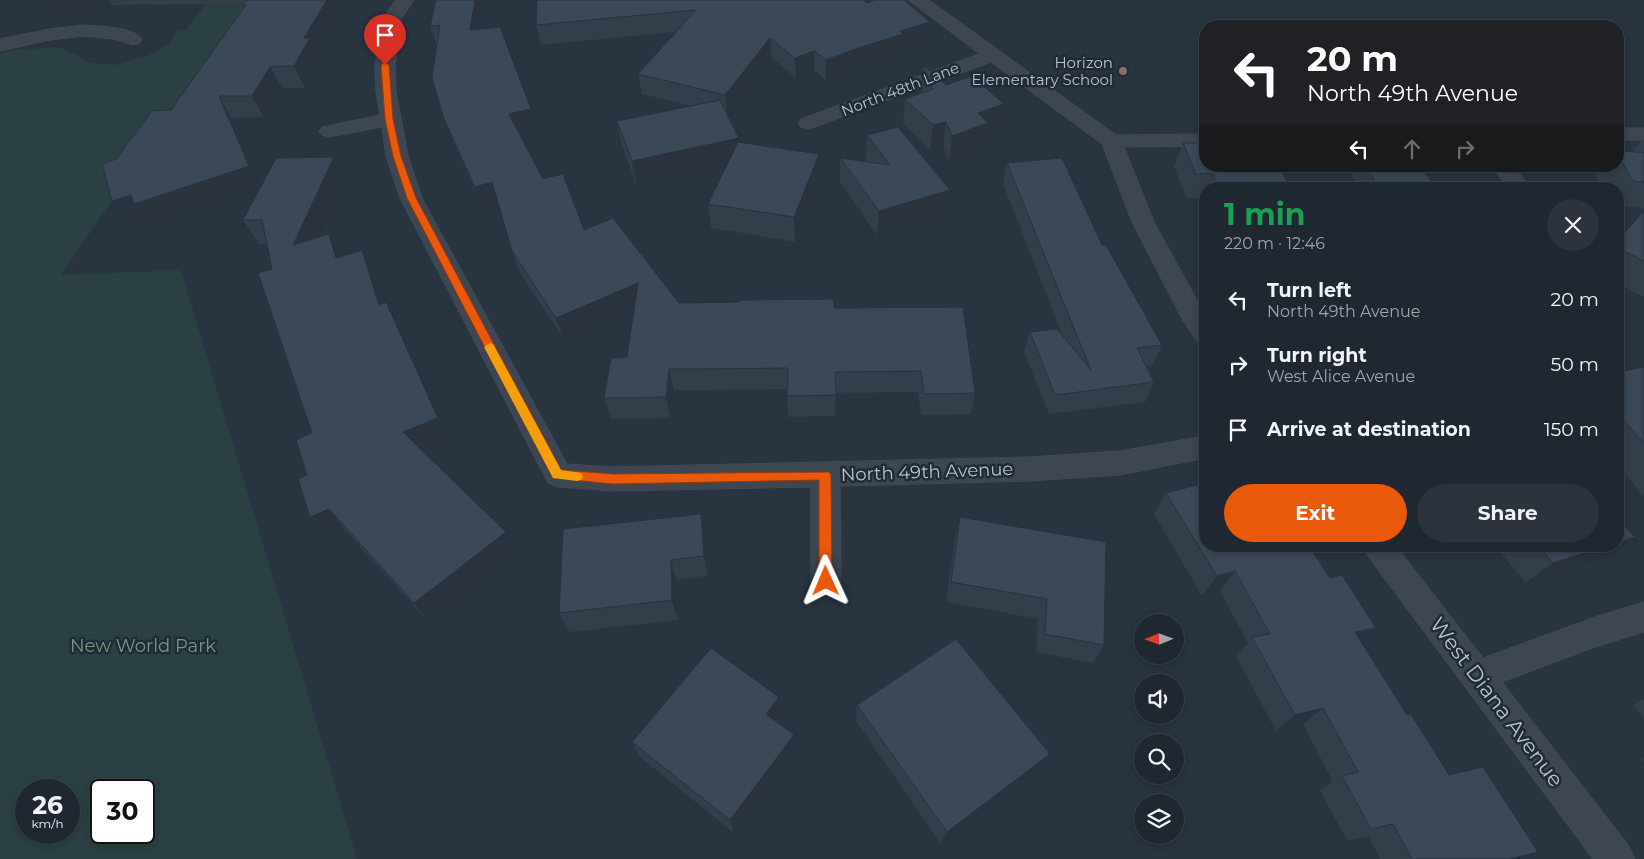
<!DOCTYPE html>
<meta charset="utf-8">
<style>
body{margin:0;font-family:Montserrat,sans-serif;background:#2c333d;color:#f1f3f6;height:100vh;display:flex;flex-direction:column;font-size:19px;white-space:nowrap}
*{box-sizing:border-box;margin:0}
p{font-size:16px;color:#a1a5ab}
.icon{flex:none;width:28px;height:28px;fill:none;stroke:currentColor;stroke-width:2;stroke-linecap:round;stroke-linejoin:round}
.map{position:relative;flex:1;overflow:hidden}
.side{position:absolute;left:1199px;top:182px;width:425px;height:370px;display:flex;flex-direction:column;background:#1f2731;border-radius:20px;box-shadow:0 2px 8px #0003,0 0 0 1px #3c444d}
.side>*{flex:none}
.banner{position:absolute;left:1199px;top:20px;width:425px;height:152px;border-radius:20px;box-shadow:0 2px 8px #0003,0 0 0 1px #3c444d;background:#202124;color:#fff;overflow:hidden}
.needle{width:32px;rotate:269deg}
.buttons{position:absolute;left:1134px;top:614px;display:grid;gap:10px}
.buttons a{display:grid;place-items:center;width:50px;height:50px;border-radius:50%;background:#1f2731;box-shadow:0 2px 8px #0003,0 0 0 1px #3c444d;font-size:25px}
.speed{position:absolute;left:15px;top:779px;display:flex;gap:10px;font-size:25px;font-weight:700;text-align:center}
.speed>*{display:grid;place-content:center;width:65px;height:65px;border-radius:50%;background:#1f2731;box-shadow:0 2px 8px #0003,0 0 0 1px #3c444d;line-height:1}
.speed small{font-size:12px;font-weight:400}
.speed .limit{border:2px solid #111;border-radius:8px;background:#fff;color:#111}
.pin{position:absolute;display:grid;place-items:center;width:42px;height:42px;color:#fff;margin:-51px -21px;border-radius:50% 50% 50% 0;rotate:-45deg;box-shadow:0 0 5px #0007}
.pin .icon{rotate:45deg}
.me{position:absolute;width:55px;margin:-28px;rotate:359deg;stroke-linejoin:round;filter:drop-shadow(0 0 4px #0008)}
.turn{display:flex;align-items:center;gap:18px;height:105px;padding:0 25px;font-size:22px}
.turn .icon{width:65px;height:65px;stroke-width:2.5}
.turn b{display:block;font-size:35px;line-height:42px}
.lanes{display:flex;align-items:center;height:48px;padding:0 25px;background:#0003;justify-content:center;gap:25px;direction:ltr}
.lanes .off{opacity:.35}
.round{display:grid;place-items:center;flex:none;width:52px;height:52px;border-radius:26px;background:#2c333d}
.head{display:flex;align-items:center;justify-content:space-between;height:85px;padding:0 25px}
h1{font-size:30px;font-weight:700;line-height:38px;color:#1e9e55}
.action{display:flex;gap:10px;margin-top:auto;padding:10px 25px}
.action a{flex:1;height:58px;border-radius:30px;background:#ea580c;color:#fff;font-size:20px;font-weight:700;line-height:58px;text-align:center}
.action a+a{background:#2c333d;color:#f1f3f6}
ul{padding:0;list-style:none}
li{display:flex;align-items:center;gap:15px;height:65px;padding:0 25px}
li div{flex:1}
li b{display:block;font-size:19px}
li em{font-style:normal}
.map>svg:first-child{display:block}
</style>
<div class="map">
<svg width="1644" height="859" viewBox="0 0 1644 859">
<rect width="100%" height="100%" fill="#293441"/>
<!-- green -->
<path fill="#2b4042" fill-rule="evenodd" d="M209 0H249L61 275 181 270 357 859H0V53L15 50 60 47 91 63 117 65 147 56 169 44 177 30H186ZM26 790H69V832H26ZM101 790H144V832H101Z"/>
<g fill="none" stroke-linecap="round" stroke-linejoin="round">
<!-- street casing -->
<g stroke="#474f5b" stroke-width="1">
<path id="street" d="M396 0H414L401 19 395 65 396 91 408 156 422 198 567 464 613 467 1030 457 1120 451 1205 436V458L1120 475 1030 481 840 486 841 581 837 591 826 595 815 591 811 581V487L613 491 558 487 548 483 400 198 386 156 382 127 329 137 322 135 319 131 322 127 380 115 376 91 375 65 383 19Z
M909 0H929L1116 135 1205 134V146L1124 147 1154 222 1205 315V342L1196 340 1182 319 1132 222 1102 144 991 62 815 127 808 129 801 127 798 123 801 119 979 54Z
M84 25C98 26 134 27 142 39L140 43 133 45 114 39 84 36 50 40 0 51V39L50 29Z
M1618 128H1644V140H1618Z
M1493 166H1515L1530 189H1508Z
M1363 546H1396L1483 658 1595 617 1644 602V632L1595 647 1502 682 1629 846 1635 859H1593L1367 555Z"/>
</g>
<!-- street -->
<use href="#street" fill="#3d4651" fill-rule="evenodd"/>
</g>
<!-- wall -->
<path fill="#333e4b" d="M32 0H348L318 53 320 59 305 88H282L264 117 231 118 261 187 334 157 346 181 322 237 329 234 342 257 375 274 384 303 399 325 450 440 423 451 517 552 429 622 345 530 328 538 310 517 307 475 312 433 272 269 267 244H259L243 220 260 188 150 225 144 217 129 222 116 159 171 110 244 7 243 4 112 5 111 7 42 14Z
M436 0H482L484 5 480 29 531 109 538 131 520 136 543 179 584 230 679 303 834 308 975 393 971 414 921 415 918 392 836 393 835 416 788 417 787 389 708 390H674L671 418 611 419 604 398 627 357 634 308 564 339 520 273 512 251 499 204 484 209 453 141 444 119 437 45 430 26Z
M537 0 866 3 928 41 902 50 901 54 857 68 826 80 814 70 796 78 771 57 727 115 739 142 819 179 795 242 711 228 708 204 726 166 637 186 622 146 617 121 691 106 642 94 638 74 676 32 541 45 536 25Z
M923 65 946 85 1004 104 1000 128 987 133 984 147 949 161 943 146 930 150 903 124 905 99 922 93 921 90Z
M867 135 950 190 946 215 877 235 840 182V158L867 162 866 160Z
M1641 140H1644V208L1618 206V189H1602L1595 175 1601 166H1618V150L1632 152Z
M1183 143 1291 189H1205V206L1202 198H1187L1174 167Z
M1007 163 1102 245 1162 345 1153 365 1146 366 1154 382 1145 402 1049 414 1024 352 1030 332 1062 334 1003 184Z
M1347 166H1421L1436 189H1359Z
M1644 211V297L1618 284V240Z
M1644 367V496L1618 466V372Z
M1166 493 1360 641 1407 715 1449 775 1538 852 1518 859H1380L1368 836 1347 841 1320 790 1333 782 1303 724 1276 731 1236 656 1248 643 1220 591 1202 596 1154 514Z
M960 517 1104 645 1093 663 1036 652 1038 619 946 602 955 538Z
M705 535 708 576 676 580 678 620 569 632 559 613Z
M1495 546H1618L1606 558 1526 583Z
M1644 699V719L1633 705Z
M857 705 1040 769 941 844 856 721Z
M781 714 775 721 794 735 795 750 734 833 640 757 632 742Z
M1644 758V763L1641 759Z"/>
<!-- shaded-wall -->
<path fill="#29323d" d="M32 0H109L112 5 111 7 42 14Z
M327 0H348L318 53 320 59 305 88 294 66 304 38Z
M475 0H482L484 5 477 52 470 30Z
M930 22 928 41 902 50 901 54 857 68 826 80V60L900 31Z
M770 38 771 57 727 115 725 95Z
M814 51V70L796 78 795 58Z
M270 67 282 88 264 117 252 96Z
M219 96 231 118 262 188 150 225 144 217 129 222 112 201Z
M1004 104 1000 128 987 133 984 147 949 161 952 136 978 113Z
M531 109 538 131 516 137 509 114Z
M946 122 943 146 930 150 933 125Z
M739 138 741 163 637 186 632 161Z
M819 154V179L795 242 794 217Z
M334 157 346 181 307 269 293 245Z
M492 182 500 204 484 209 475 187Z
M950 190 946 215 877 235 879 211Z
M329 234 342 258H336Z
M362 250 375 274 392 328 379 305Z
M638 283 643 305 564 339 556 318Z
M386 302 399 325 450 440 417 454 403 432Z
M669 369 674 390 671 418 666 397Z
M329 509 345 530 328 538 310 517Z
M701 514 705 535 708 576 704 556Z
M506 532 517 552 429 622 414 603Z
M1635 537 1606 558 1526 583 1553 563 1606 546H1618V543Z
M671 560 676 580 678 620 672 600Z
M1235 571 1220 591 1202 596 1217 576Z
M1376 628 1354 646 1355 632Z
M779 697 781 714 768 730 766 714Z
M1323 708 1303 724 1276 731 1295 715Z
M794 735 795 750 734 833 730 820Z
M1050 754 1040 769 941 844 947 832Z
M1538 852 1518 859H1510Z"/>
<!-- building -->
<path fill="#3b4857" stroke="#29323d" d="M246 0H327L304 38H310L294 66 270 67 252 96H219L249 166 134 204 131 195 112 201 102 164 116 159 152 111 171 110 246 5H242Z
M436 0H475L470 30 500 27 531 109 509 114 543 179 563 174 584 230 613 218 679 303 739 302V300L833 299 834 308 963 307 975 393 924 394 921 371 835 372 836 395 787 396 788 368 704 369H669L666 397 604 398 611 358 627 357 638 283 556 318 512 251 492 182 475 187 444 119 432 78 440 25 430 26Z
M537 0H864L866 3 875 0H904L930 22 900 31 903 34 858 48 826 60 814 51 795 58 770 38 725 95 638 74 696 10 536 25Z
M923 65 946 85 972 76 1004 104 978 113 988 123 952 136 946 122 933 125 905 99 933 89Z
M720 100 739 138 632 161 617 121Z
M898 127 950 190 879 211 840 158 890 165 867 135Z
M738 142 819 154 794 217 708 204Z
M1183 143H1205V166H1279L1291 189H1219L1212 173 1196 174Z
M1618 150 1644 153V182L1633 181 1618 155Z
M334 157 293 245 329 234 336 258 362 250 379 305 386 302 438 418 403 432 506 532 414 603 329 509 310 517 298 479 307 475 296 440 312 433 258 273 272 269 262 220H243L276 158Z
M1062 158 1102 245H1106L1162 345 1137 348 1154 382 1055 395 1030 332 1057 329 1091 370 1007 163Z
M1366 166H1421L1436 189H1380Z
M1644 211V261L1618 248V240Z
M1644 367V443L1618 415V372Z
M1205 483V546H1309L1330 578 1342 575 1376 628 1355 632 1407 715 1411 714 1449 775 1483 767 1538 852 1510 859H1412L1393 824 1371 829 1342 776 1358 772 1323 708 1295 715 1252 637 1270 634 1235 571 1217 576 1166 493Z
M701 514 704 556 671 560 672 600 559 613 563 529Z
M960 517 1106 542 1104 645 1045 634 1047 599 951 582Z
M1618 519 1635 537 1618 543Z
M1538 546H1606L1553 563Z
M956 639 1050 754 947 832 857 705Z
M711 648 779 697 766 714 794 735 730 820 632 742Z"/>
<!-- route -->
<path fill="#ea580c" stroke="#983908" d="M385 62 389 65 393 119 401 156 416 198 561 470 613 474 829 472 831 475 832 581 830 585 826 587 821 585 819 581V480L613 484 553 478 407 198 393 156 385 119 381 65Z"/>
<!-- slow -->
<path fill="#f59e0b" d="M490 343 493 344 561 470 581 473 583 476 581 480 577 481 553 478 484 347Z"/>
<!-- markers -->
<circle fill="#8d6e63" stroke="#212b37" stroke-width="2" cx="1123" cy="71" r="5"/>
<g text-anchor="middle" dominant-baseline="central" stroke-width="5" stroke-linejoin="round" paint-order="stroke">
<!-- far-poi labels -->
<g font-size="15" fill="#bac1cb" stroke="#212b37" text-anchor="end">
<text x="1113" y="62">Horizon<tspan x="1113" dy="17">Elementary School</tspan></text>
</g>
<!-- far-street labels -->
<g font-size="15" fill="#bac1cb" stroke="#212b37">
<text transform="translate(900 89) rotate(-21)">North 48th Lane</text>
</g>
<!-- street labels -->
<g font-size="18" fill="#bac1cb" stroke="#212b37">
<text transform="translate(927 472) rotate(-2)">North 49th Avenue</text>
</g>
<!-- park labels -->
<g font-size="18" fill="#739b7b" stroke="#212b37">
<text x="143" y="646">New World Park</text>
</g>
<!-- near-street labels -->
<g font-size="21" fill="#bac1cb" stroke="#212b37">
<text transform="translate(1497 702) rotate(53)">West Diana Avenue</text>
</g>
</g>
</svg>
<div class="buttons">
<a><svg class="needle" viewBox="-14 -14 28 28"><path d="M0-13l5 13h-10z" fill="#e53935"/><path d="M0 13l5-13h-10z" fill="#a1a5ab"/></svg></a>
<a><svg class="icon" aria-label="sound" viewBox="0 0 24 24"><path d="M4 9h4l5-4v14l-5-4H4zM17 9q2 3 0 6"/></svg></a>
<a><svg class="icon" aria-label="search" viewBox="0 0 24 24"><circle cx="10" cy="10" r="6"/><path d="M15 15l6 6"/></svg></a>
<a><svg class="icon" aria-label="layers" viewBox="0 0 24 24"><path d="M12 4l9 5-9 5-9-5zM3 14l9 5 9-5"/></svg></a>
</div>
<div class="speed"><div>26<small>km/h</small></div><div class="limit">30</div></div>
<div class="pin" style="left:385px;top:65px;background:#d93025"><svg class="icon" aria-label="arrive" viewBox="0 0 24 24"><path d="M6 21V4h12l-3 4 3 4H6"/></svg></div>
<svg class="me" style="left:826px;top:581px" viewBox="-20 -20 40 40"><path d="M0-17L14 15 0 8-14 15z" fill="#ea580c" stroke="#fff" stroke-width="4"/></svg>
<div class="banner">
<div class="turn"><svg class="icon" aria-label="left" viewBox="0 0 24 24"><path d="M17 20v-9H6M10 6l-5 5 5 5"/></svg><div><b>20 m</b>North 49th Avenue</div></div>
<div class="lanes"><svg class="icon" aria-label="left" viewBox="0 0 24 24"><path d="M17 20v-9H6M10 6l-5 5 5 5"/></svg><svg class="icon off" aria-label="ahead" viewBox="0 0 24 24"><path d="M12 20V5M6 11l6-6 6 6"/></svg><svg class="icon off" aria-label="right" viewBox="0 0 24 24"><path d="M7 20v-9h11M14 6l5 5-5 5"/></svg></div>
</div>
<section class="side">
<div class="head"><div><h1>1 min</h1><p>220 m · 12:46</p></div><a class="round"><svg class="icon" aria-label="close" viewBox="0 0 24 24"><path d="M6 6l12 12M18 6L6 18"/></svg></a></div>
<ul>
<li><svg class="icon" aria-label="left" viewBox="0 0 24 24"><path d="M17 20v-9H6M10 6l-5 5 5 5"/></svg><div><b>Turn left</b><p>North 49th Avenue</p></div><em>20 m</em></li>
<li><svg class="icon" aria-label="right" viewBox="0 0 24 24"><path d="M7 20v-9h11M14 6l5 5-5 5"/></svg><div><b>Turn right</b><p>West Alice Avenue</p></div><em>50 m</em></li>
<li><svg class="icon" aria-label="arrive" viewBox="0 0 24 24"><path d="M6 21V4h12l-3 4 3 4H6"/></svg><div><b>Arrive at destination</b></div><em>150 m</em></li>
</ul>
<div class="action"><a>Exit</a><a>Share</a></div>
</section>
</div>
